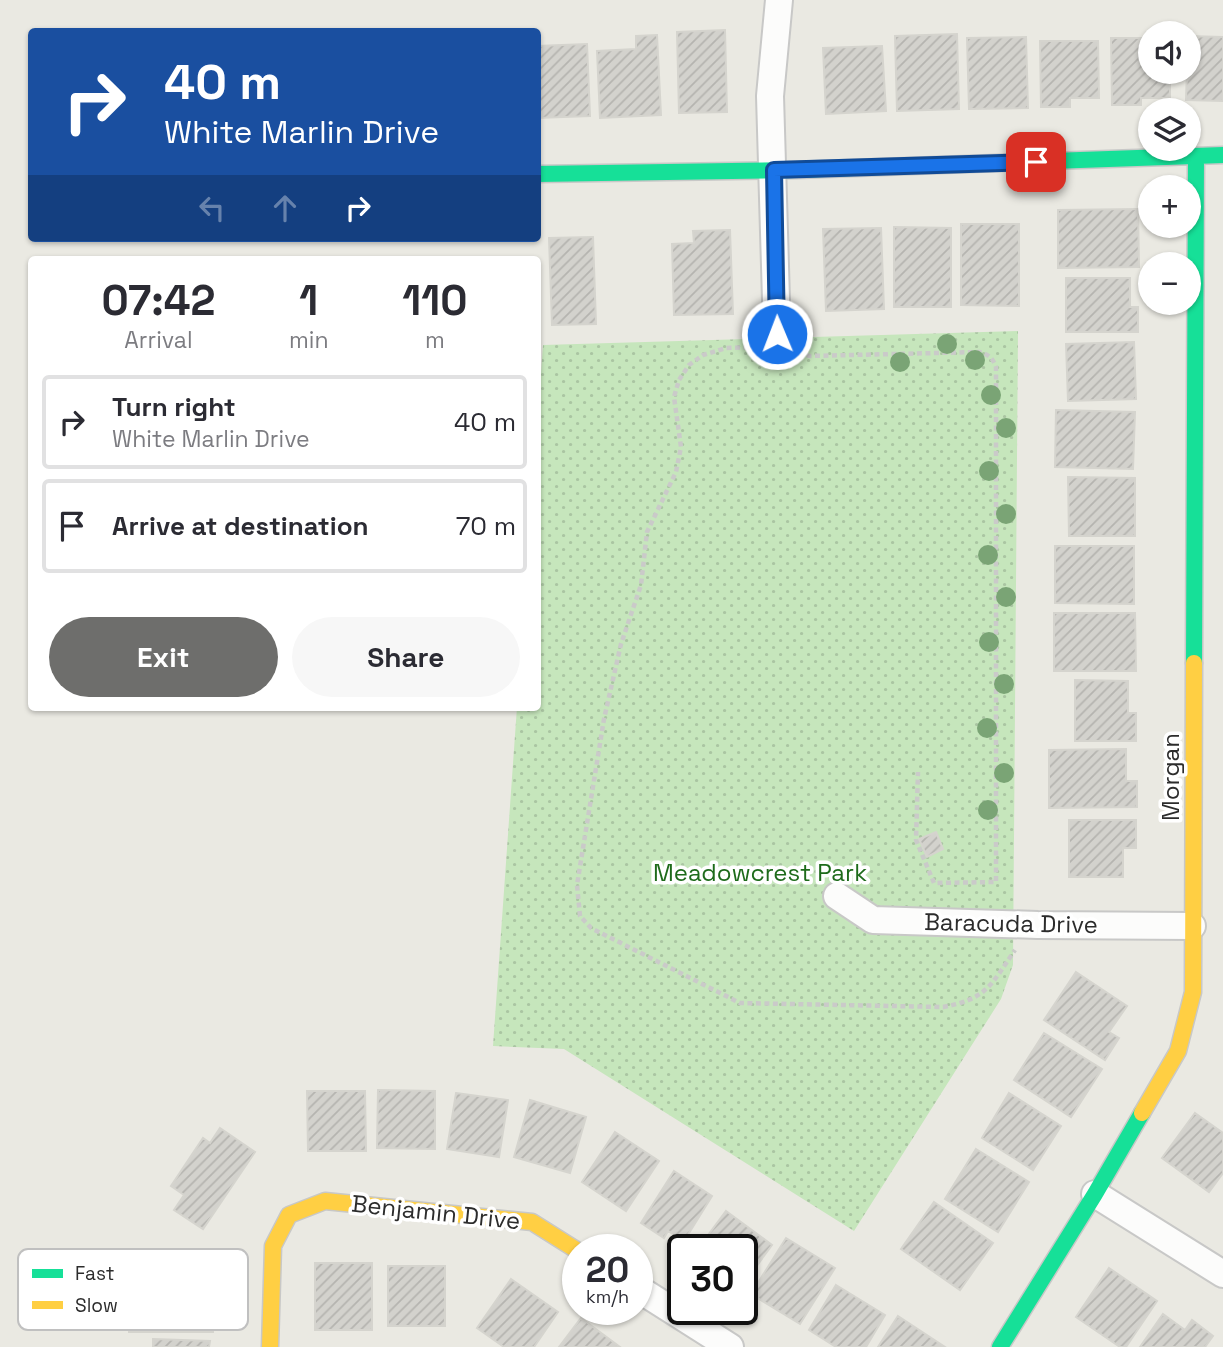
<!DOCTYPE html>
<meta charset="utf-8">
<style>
body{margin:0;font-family:"Space Grotesk",sans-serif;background:#f7f7f7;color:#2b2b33;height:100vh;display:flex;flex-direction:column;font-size:26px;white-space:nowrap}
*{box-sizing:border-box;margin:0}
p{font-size:23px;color:#7c7c81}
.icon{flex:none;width:38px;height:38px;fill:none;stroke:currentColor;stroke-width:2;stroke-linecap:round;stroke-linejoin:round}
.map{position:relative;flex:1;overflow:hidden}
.sheet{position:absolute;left:28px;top:256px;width:513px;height:455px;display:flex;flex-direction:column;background:#fff;border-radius:7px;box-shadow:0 2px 5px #0004}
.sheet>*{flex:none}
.hud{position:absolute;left:28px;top:28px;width:513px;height:214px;border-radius:7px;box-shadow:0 2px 5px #0004;background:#1a4fa0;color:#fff;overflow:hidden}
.buttons{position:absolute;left:1138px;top:21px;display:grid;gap:14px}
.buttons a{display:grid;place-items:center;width:63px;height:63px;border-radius:50%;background:#fff;box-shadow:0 2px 5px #0004;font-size:35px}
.speed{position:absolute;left:562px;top:1234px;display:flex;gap:14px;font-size:35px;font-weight:700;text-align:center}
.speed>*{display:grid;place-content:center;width:91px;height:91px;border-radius:50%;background:#fff;box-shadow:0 2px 5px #0004;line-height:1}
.speed small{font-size:18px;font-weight:400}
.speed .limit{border:4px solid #111;border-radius:10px;background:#fff;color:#111}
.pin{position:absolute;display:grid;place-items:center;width:60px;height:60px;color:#fff;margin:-30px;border-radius:14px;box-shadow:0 4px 10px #0006}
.me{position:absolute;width:77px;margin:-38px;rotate:359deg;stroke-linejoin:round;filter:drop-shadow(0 0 5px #0008)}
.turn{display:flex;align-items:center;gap:24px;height:147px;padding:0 21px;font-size:32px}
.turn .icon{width:91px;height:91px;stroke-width:2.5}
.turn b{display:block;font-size:49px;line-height:60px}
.lanes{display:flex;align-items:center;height:66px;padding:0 21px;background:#0003;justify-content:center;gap:35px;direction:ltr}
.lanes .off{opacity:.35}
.eta{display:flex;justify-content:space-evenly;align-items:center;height:119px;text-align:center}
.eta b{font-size:42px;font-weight:600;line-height:49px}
.action{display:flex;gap:14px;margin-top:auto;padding:14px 21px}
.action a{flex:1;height:80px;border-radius:42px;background:#6e6e6c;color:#fff;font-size:28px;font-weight:600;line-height:80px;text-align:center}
.action a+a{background:#f7f7f7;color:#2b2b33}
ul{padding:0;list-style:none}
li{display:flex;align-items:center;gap:21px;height:94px;margin:0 14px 10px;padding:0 7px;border:4px solid #e1e1e2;border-radius:7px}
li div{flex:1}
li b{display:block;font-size:26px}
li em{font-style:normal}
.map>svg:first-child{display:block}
</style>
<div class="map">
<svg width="1223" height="1347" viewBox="0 0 1223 1347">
<defs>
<pattern id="grass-dots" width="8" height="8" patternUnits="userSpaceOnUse" patternTransform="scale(1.75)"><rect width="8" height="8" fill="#c6e6bc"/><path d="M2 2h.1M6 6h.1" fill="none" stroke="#aac5a2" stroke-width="1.8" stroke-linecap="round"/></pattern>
<pattern id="building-hatch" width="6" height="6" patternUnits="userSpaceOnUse" patternTransform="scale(1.75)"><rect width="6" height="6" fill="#d3d2cd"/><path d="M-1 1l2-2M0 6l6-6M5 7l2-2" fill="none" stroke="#b5b4b0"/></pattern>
</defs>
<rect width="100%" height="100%" fill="#eae9e2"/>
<!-- grass -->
<path fill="url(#grass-dots)" d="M1018 331 1013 965 1001 999 854 1231 564 1049 493 1046 517 707H537V429L543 345Z"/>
<!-- building -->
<path fill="url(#building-hatch)" stroke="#d5d4ce" stroke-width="2" d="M725 30 727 112 679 113 677 32Z
M957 34 959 109 897 111 895 36Z
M657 35 661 115 600 118 597 51 636 49V36Z
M1188 36 1223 37V101L1186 100Z
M1026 37 1028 108 969 109 967 38Z
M1111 38H1150V72H1170V98H1141V105H1112Z
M1040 41H1098L1099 98H1070V107H1041Z
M587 44 590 116 537 118V46Z
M882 46 886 111 826 114 823 48Z
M1138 209 1139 267 1058 268V210Z
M961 224H1019V306L961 305Z
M894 227 951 228V307H894Z
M881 228 884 309 826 311 823 229Z
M730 230 733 314 674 315 672 244 694 243 693 231Z
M593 237 596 324 552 325 549 238Z
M1066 278H1130V307H1138V332H1066Z
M1134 342 1136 399 1068 401 1066 344Z
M1056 410 1135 412 1133 469 1055 467Z
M1068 477 1135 478V536H1069Z
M1055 546H1134V604L1055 603Z
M1054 613H1135L1136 671H1054Z
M1075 680 1128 681V713H1136V741H1075Z
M1126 749V781H1137V807L1049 808V750Z
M1069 820H1136V848H1123V877H1069Z
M936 832 943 849 927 857 919 839Z
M1076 972 1127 1006 1109 1032 1119 1038 1105 1060 1044 1020Z
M1044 1033 1102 1069 1071 1117 1014 1080Z
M378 1090 435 1091V1149L377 1148Z
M307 1091H365L366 1151H308Z
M456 1093 508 1100 499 1157 447 1149Z
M1009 1093 1061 1126 1033 1170 982 1138Z
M530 1100 586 1117 570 1173 514 1157Z
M1195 1113 1223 1133V1173L1209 1192 1162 1158Z
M220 1128 255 1152 203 1229 174 1210 184 1195 171 1186 203 1138 210 1143Z
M615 1132 659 1161 626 1211 582 1182Z
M976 1149 1029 1182 998 1232 945 1199Z
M674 1171 712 1196 684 1241 668 1231 664 1238 641 1223Z
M934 1202 993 1243 960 1290 901 1249Z
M726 1211 772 1245 742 1286V1250H697Z
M786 1238 835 1268 800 1324 751 1294Z
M315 1263H372V1330H315Z
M388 1266H445V1326H388Z
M1109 1268 1157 1301 1126 1347H1120L1076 1317Z
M152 1274H213V1332H129V1289H152Z
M511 1279 558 1312 534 1347H504L477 1328Z
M836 1285 885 1315 866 1347H836L809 1330Z
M1163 1314 1185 1330 1192 1320 1213 1336 1205 1347H1140Z
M898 1316 945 1347H878Z
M581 1318 620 1347H559Z
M153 1339 210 1341 209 1347H153Z"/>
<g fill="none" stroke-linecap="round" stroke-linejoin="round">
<!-- street casing -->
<g stroke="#c8c8c7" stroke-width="30">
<path id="street" d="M777 334 770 96 779 0
M837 896 873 920 1038 925 1192 926
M1095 1194 1223 1274
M637 1288 730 1347"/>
</g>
<!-- fast casing -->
<g stroke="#c8c8c7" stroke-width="19">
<path id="fast" d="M537 174 796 170 1223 155
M1194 663 1196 156
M1000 1347 1095 1194 1142 1113"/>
</g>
<!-- slow casing -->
<g stroke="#c8c8c7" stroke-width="19">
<path id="slow" d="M1142 1113 1178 1051 1193 992 1194 663
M270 1347 273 1246 289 1215 325 1201 532 1222 578 1251"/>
</g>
<!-- path -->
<path stroke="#cacac9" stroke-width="4.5" stroke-dasharray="5 3.5" stroke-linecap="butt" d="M757 347 726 348 703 355 689 365 679 380 674 397 681 447 676 472 647 532 641 585 621 644 604 719 577 885 580 916 591 928 740 1003 943 1007C987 999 991 985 1015 950
M797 347 803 346 804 354 809 356 979 352C988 354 993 358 996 367V882L934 883 916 840 918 772"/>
<!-- street -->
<use href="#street" stroke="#fcfcfb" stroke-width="26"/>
<!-- fast -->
<use href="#fast" stroke="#16e098" stroke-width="16"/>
<!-- slow -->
<use href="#slow" stroke="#ffcf43" stroke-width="16"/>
</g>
<!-- trees -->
<g fill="#7aa475">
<circle cx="947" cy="344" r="10"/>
<circle cx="975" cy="360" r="10"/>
<circle cx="900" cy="362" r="10"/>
<circle cx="991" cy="395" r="10"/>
<circle cx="1006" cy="428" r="10"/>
<circle cx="989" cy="471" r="10"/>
<circle cx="1006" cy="514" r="10"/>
<circle cx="988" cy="555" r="10"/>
<circle cx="1006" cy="597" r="10"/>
<circle cx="989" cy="642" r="10"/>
<circle cx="1004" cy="684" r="10"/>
<circle cx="987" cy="728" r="10"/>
<circle cx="1004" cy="773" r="10"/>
<circle cx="988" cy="810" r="10"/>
</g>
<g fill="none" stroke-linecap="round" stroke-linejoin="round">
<!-- route casing -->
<g stroke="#114b97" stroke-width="18">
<path id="route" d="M777 334 774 170 1036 162"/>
</g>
<!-- route -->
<use href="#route" stroke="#1a73e8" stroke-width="12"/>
</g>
<g text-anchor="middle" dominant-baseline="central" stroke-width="7" stroke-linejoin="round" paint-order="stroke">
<!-- street labels -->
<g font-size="24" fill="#2c2c2c" stroke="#fff">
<text transform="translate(1170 777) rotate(-90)">Morgan</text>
<text transform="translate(1011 923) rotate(1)">Baracuda Drive</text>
<text transform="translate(436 1212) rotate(6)">Benjamin Drive</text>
</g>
<!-- park labels -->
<g font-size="24" fill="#1e6b1b" stroke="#fff">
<text x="760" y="872">Meadowcrest Park</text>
</g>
</g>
<!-- legend -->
<rect x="18" y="1249" width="230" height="81" rx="10" fill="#fff" stroke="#c0c0c0" stroke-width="2"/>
<rect x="32" y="1269" width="31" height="9" fill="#16e098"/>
<rect x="32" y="1301" width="31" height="8" fill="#ffcf43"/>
<g font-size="19" fill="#2c2c2c">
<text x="75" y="1280">Fast</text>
<text x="75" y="1312">Slow</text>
</g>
</svg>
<div class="buttons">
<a><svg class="icon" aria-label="sound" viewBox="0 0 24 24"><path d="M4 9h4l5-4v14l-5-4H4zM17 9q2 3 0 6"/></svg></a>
<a><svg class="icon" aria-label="layers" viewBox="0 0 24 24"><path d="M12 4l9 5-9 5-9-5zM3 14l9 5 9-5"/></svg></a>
<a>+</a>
<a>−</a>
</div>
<div class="speed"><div>20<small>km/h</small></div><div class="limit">30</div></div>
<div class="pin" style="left:1036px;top:162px;background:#d93025"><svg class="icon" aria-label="arrive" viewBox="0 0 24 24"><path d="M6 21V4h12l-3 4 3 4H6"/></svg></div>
<svg class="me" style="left:777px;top:334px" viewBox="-20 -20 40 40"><circle r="17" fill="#1a73e8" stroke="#fff" stroke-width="3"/><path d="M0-11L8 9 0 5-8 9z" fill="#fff"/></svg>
<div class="hud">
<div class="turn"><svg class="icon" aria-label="right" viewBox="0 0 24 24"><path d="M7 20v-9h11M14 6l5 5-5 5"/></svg><div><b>40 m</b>White Marlin Drive</div></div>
<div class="lanes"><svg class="icon off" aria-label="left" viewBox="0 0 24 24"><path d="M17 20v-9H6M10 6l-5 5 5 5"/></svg><svg class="icon off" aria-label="ahead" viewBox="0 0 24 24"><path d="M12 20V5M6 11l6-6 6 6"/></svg><svg class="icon" aria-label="right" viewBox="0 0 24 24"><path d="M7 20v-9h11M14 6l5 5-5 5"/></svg></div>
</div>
<section class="sheet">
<div class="eta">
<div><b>07:42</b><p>Arrival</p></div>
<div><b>1</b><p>min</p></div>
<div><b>110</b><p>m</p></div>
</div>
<ul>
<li><svg class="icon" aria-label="right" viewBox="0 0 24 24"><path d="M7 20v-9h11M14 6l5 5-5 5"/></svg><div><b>Turn right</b><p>White Marlin Drive</p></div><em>40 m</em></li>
<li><svg class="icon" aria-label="arrive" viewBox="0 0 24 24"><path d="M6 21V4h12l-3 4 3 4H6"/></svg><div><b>Arrive at destination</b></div><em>70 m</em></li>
</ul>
<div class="action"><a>Exit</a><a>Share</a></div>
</section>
</div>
